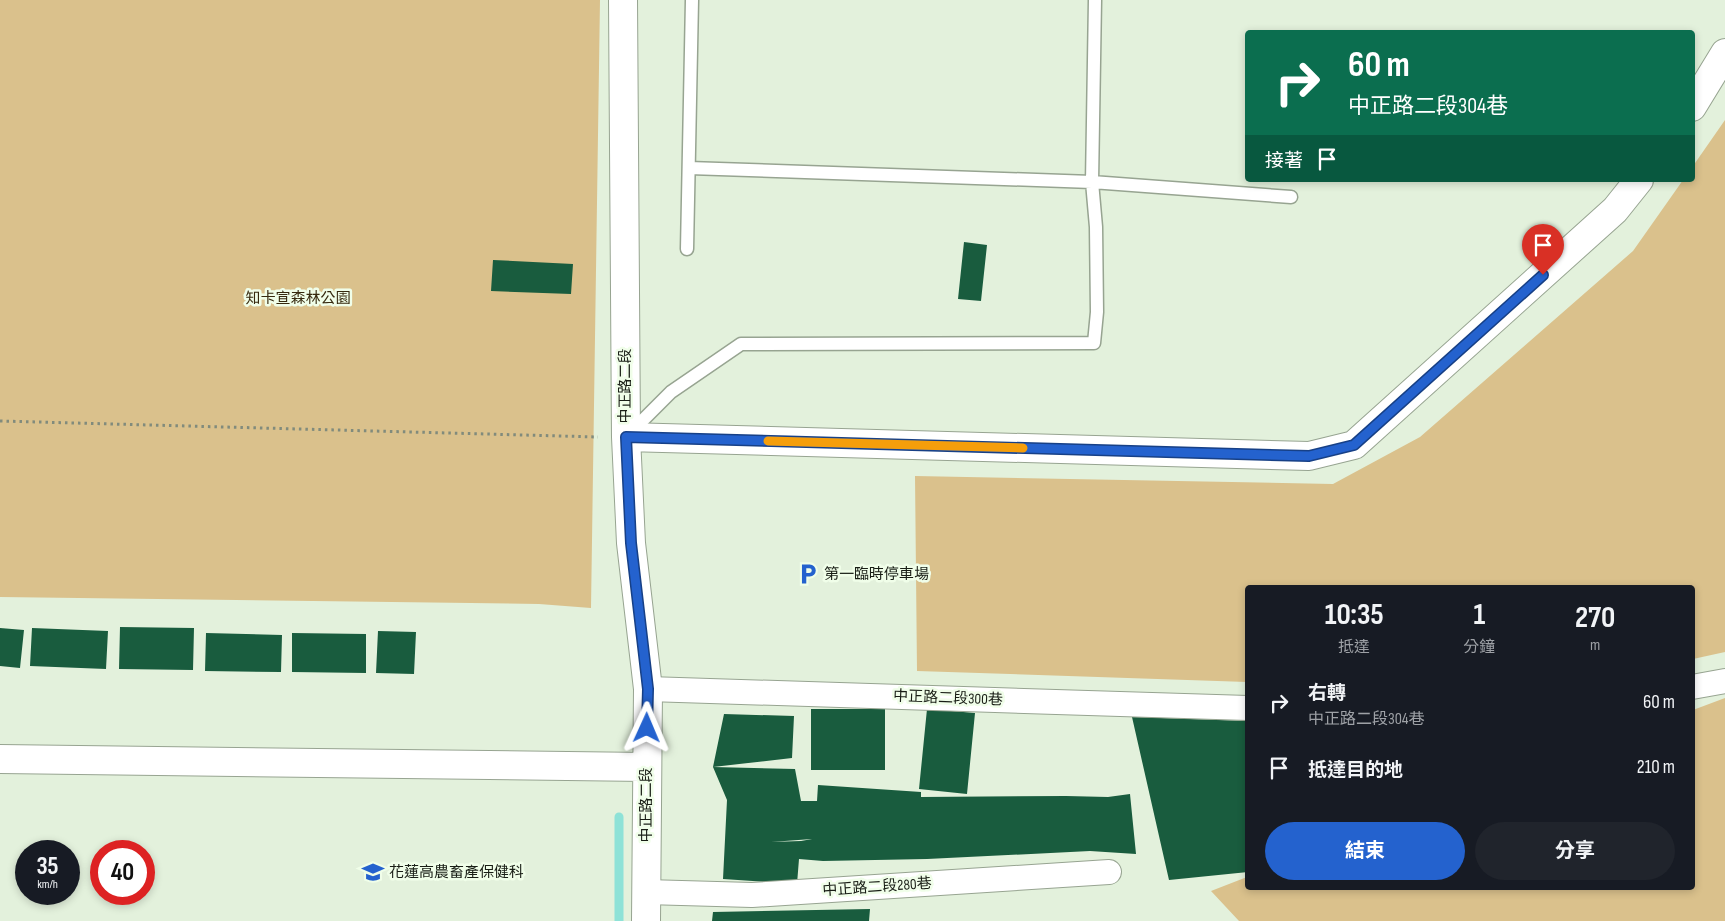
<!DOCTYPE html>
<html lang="zh-TW">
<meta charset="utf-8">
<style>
body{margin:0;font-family:"Sofia Sans Condensed","Noto Sans TC",sans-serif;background:#20242c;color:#f1f3f6;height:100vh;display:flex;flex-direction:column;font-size:19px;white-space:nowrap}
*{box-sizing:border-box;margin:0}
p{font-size:16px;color:#9ea1a6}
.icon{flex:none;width:28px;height:28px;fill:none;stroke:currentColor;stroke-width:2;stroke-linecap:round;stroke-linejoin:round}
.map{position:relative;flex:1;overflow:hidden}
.details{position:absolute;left:1245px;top:585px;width:450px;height:305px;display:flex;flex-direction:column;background:#171b24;border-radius:5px;box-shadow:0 2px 8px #0003}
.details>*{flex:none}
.hud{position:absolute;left:1245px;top:30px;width:450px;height:152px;border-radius:5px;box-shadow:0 2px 8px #0003;background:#0b6e4f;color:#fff;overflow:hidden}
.speed{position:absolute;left:15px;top:840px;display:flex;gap:10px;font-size:25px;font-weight:700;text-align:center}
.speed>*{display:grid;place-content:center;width:65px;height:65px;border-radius:50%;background:#171b24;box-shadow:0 2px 8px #0003;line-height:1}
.speed small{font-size:12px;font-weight:400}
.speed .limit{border:8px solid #d22;background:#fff;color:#111}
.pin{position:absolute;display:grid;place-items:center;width:42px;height:42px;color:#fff;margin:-51px -21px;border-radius:50% 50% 50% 0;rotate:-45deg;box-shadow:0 0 5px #0007}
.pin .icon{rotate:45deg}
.me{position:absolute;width:55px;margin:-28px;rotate:1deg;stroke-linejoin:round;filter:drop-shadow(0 0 4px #0008)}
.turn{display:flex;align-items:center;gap:18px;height:105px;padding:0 20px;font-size:22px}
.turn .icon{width:65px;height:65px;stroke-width:2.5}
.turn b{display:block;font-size:35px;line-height:42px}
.then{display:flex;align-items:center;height:48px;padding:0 20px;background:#0003;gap:10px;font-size:19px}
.eta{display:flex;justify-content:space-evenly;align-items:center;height:85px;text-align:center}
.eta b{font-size:30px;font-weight:700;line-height:35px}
.action{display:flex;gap:10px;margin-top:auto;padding:10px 20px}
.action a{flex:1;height:58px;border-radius:30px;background:#2462ce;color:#fff;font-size:20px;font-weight:700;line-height:58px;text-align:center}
.action a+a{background:#20242c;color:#f1f3f6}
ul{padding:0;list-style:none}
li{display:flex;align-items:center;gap:15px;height:65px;padding:0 20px}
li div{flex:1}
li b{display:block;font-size:19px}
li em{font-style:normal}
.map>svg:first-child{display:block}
</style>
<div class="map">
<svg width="1725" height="921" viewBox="0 0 1725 921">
<rect width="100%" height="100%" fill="#e3f1dc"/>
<!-- green -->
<path fill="#dac18c" d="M0 0H600L591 608 539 604 0 597Z
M1725 120V652L1693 659 1692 588H1248L1247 682 917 671 915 476 1333 484 1420 437 1633 251 1683 180H1692L1693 166Z
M1725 698V921H1239L1211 891 1247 877 1248 888H1692L1693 710Z"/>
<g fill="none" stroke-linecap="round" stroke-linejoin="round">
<!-- stream -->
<path stroke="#8ee2d7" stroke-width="9" d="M619 921V817"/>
</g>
<!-- building -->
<path fill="#195c3e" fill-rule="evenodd" d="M964 242 987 245 981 301 958 299Z
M493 260 573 264 571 294 491 291Z
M120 627 194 628 193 670 119 669Z
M0 628 24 630 20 668 0 666Z
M32 628 108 631 106 669 30 666Z
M378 631 416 632 414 674 376 673Z
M206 633 282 635 281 672 205 671Z
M292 633 366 634V673L292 672Z
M811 709H885V770H811Z
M927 709 975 713 967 794 919 789Z
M724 714 794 716 792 758 713 767Z
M1132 717 1248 721V872L1169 880Z
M713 767 795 769 801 801H817L818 785 921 792V797L1066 796 1108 797 1130 794 1136 854 1090 851 927 859 823 861 799 859 797 884 723 879 727 800ZM812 839 801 841 771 842Z
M870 909 869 921H712L713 912Z"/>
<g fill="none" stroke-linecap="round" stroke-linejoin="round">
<!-- service casing -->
<g stroke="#97a491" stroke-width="15">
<path id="service" d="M689 168 1092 182 1291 197
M687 249 692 0
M627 436 671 392 741 344 1094 343 1097 312 1096 227 1092 182 1095 0"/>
</g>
<!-- minor casing -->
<g stroke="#97a491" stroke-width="26">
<path id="minor" d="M1692 687 1725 681
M648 689 1248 708
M646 892 752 895 1109 872"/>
</g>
<!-- tertiary casing -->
<g stroke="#97a491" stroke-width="30">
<path id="tertiary" d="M623 0 626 437 631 543 648 689 646 921
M1692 107 1725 53
M626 437 1309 456 1354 445 1615 210 1639 180
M0 759 646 767"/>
</g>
<!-- path -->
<path stroke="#818b7c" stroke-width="3" stroke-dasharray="2.5 4" stroke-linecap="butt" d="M0 421 598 437"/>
<!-- service -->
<use href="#service" stroke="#fff" stroke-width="12"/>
<!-- minor -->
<use href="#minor" stroke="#fff" stroke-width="24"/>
<!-- tertiary -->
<use href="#tertiary" stroke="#fff" stroke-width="28"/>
</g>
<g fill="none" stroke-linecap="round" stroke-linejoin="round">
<!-- route casing -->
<g stroke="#174086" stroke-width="12">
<path id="route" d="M647 728 648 689 631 543 626 437 1309 456 1354 445 1543 275"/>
</g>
<!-- route -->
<use href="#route" stroke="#2462ce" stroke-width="9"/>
<!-- slow -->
<path stroke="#f59e0b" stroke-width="9" d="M768 441 1023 448"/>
</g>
<!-- icons -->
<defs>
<g id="parking-bare" transform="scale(1.725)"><path d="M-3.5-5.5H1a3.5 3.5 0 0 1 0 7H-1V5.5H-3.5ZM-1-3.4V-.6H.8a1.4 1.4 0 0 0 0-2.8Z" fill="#2462ce" stroke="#f0fee9" stroke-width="2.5" paint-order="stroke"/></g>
<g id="school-bare" transform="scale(1.725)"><path d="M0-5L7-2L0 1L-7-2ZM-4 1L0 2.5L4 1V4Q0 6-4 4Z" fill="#2462ce" stroke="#f0fee9" stroke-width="2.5" paint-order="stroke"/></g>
</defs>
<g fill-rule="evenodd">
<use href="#parking-bare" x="808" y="574"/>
<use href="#school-bare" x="373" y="872"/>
</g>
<g text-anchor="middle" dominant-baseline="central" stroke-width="5" stroke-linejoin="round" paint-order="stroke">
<!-- park labels -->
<g font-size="15" fill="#36290e" stroke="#f0fee9">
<text x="298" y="298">知卡宣森林公園</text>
</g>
<!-- street labels -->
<g font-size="15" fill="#181d15" stroke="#f0fee9">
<text transform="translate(625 386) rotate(-90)">中正路二段</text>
<text transform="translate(948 698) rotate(2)">中正路二段300巷</text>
<text transform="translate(646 805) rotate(-90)">中正路二段</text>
<text transform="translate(877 887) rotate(-4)">中正路二段280巷</text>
</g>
<!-- poi labels -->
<g font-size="15" fill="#181d15" stroke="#f0fee9" text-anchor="start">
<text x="824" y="574">第一臨時停車場</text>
<text x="389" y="872">花蓮高農畜產保健科</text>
</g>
</g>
</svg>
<div class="speed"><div>35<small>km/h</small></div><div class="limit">40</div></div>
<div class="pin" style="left:1543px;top:275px;background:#d93025"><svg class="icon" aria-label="arrive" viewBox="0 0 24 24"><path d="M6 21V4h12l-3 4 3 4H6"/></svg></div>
<svg class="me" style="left:647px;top:728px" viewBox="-20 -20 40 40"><path d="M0-17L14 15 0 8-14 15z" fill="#2462ce" stroke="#fff" stroke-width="4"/></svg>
<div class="hud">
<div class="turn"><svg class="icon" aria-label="right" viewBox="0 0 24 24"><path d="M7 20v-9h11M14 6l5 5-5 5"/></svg><div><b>60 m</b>中正路二段304巷</div></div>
<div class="then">接著<svg class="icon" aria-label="arrive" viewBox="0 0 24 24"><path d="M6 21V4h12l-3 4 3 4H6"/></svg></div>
</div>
<section class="details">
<div class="eta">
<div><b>10:35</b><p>抵達</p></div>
<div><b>1</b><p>分鐘</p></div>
<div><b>270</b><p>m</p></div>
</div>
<ul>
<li><svg class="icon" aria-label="right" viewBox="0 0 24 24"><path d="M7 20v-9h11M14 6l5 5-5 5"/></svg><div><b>右轉</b><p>中正路二段304巷</p></div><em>60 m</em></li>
<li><svg class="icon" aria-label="arrive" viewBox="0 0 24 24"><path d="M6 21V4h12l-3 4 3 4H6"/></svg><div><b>抵達目的地</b></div><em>210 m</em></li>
</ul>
<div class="action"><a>結束</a><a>分享</a></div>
</section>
</div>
